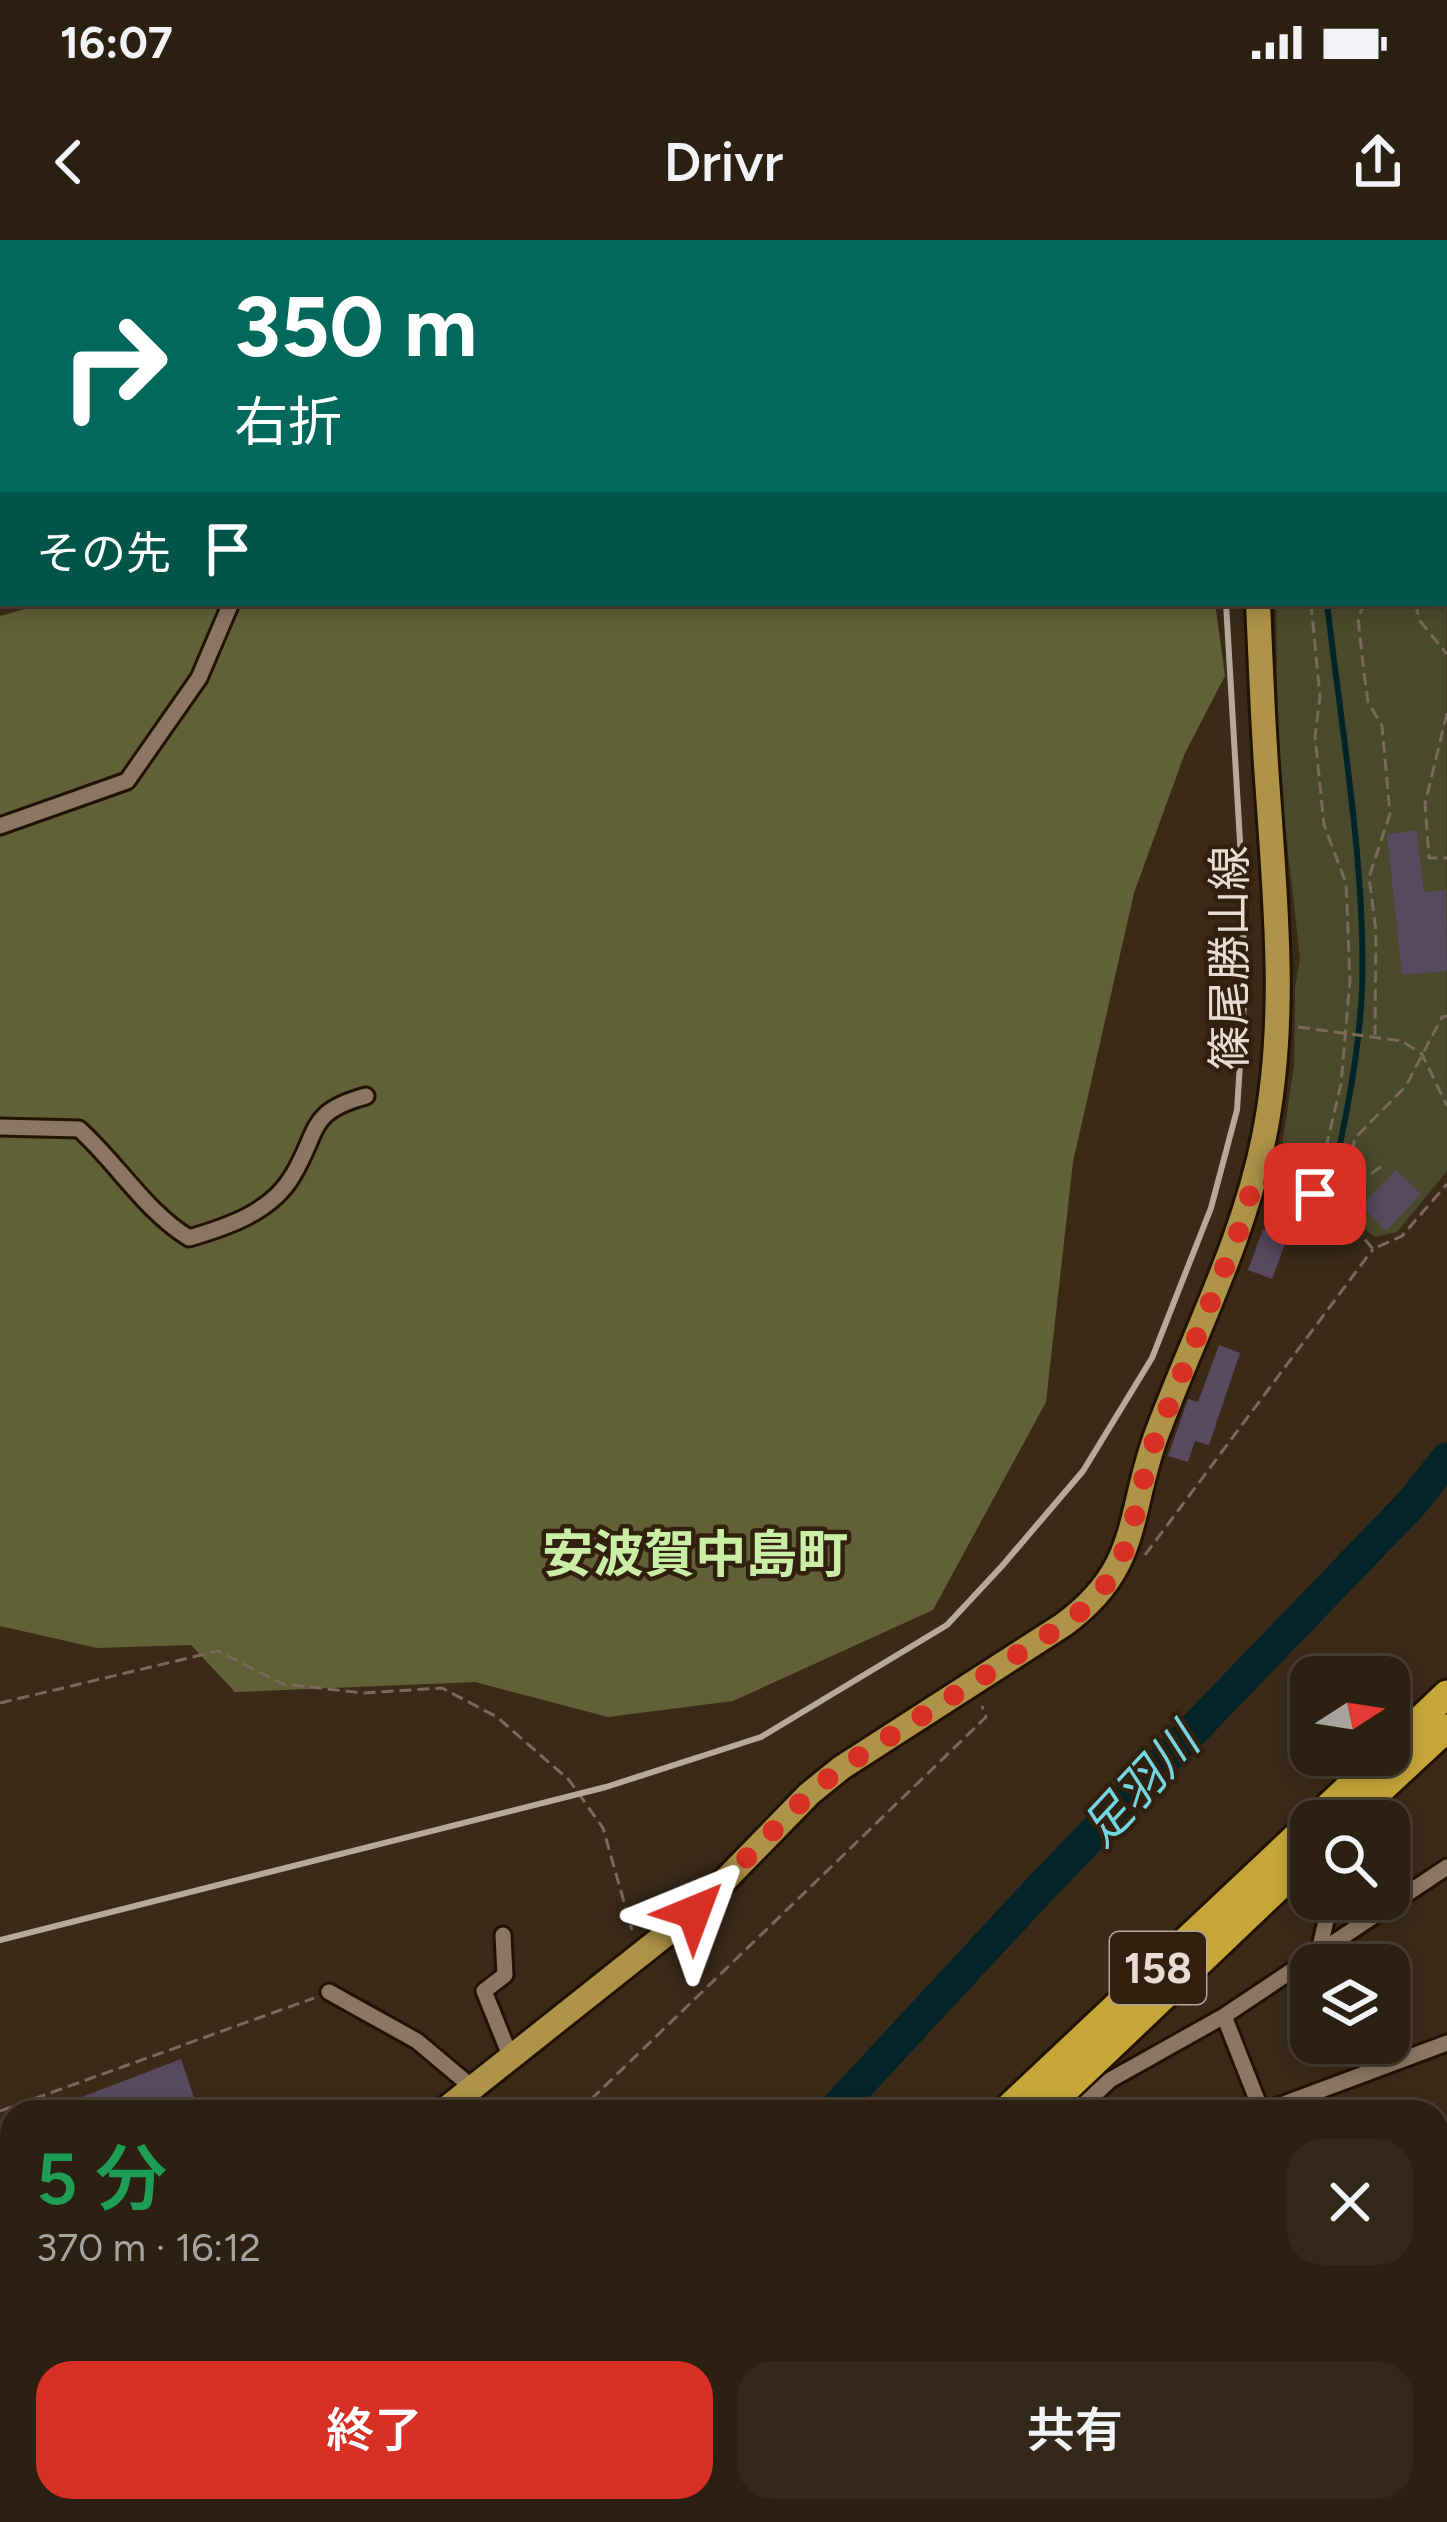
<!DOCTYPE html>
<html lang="ja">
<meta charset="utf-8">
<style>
body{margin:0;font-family:Figtree,"Noto Sans JP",sans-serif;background:#34281b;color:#f1f3f6;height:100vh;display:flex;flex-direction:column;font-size:45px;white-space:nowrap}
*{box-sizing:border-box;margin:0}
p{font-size:39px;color:#a6a39f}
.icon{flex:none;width:66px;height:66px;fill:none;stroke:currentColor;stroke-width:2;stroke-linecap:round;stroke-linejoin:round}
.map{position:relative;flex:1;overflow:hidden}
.drawer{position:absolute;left:0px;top:1860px;width:1449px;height:423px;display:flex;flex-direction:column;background:#2c2012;border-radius:36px 36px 0 0;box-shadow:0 6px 18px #0003,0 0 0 3px #483e32}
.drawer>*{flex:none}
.banner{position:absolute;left:0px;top:0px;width:1449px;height:366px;box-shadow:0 6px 18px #0003,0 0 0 3px #483e32;background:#00695c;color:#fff;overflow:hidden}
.needle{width:78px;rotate:78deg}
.buttons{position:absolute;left:1290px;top:1416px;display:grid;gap:24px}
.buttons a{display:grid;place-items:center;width:120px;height:120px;border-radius:24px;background:#2c2012;box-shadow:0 6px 18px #0003,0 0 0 3px #483e32;font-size:60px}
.pin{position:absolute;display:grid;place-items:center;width:102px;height:102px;color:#fff;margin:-51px;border-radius:24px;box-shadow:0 6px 18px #0006}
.me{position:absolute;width:132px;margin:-66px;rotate:44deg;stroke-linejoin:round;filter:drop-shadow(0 0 9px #0008)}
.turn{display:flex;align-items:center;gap:42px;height:252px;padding:0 36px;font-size:54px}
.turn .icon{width:156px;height:156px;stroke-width:2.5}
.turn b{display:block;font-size:84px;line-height:102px}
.then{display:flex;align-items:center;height:114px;padding:0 36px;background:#0003;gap:24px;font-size:45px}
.round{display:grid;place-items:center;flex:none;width:126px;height:126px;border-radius:36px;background:#34281b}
.headline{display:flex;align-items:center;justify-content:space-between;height:204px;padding:0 36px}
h1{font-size:72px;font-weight:600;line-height:90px;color:#1e9e55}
.button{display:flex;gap:24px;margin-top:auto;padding:24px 36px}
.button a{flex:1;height:138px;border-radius:36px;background:#d93025;color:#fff;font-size:48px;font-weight:600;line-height:138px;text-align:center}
.button a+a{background:#34281b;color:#f1f3f6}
.status{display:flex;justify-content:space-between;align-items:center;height:84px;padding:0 60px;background:#2c2012;direction:ltr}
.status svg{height:33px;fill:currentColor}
header{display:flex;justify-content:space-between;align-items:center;height:156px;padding:0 36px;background:#2c2012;font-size:54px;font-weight:600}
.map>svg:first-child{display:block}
</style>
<div class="status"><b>16:07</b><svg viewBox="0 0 49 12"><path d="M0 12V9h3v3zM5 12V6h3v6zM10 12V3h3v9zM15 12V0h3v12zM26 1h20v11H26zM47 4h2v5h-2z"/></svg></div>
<header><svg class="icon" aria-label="back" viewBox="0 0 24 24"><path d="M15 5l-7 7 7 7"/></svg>Drivr<svg class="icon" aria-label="share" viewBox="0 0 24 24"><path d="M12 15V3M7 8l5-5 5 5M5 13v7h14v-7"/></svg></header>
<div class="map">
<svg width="1447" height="2282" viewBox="0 0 1447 2282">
<rect width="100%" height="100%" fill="#3b2a18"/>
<!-- green -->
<path fill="#494a2b" d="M1446 112 1447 931 1397 992 1375 997C1339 972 1326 948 1279 938L1278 933 1294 825 1295 749 1300 718 1278 523 1276 363H1446Z"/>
<!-- forest -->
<path fill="#606136" d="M46 363H1215L1225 436 1185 513 1134 653 1073 922 1046 1162 933 1370 733 1461 608 1477 475 1442 235 1452 191 1405 97 1408 0 1386V376Z
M1447 2008V2282H1096L1121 2271H1437V2013Z"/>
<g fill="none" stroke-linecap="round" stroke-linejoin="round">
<!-- stream -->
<path stroke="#032428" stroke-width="6" d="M479 0H480
M953 0 960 3
M1265 0 1267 3
M1360 3V0
M0 338 3 337
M1327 363C1341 486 1366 628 1362 750 1359 813 1347 872 1334 933"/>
<!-- river -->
<path stroke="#032428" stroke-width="33" d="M833 1872 1037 1652 1412 1263 1447 1219
M401 2282 416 2271"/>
</g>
<!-- building -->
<path fill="#57495e" d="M1417 590 1424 652 1446 650 1447 731 1402 735 1387 594Z
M1396 930 1421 954 1386 991 1361 966Z
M1263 989 1287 999 1272 1039 1248 1030Z
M1219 1105 1240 1113 1209 1205 1195 1201 1188 1222 1168 1216 1188 1159 1198 1162Z
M181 1819 199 1872H46L45 1871Z"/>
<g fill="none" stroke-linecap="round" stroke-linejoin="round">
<!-- street casing -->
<g stroke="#221202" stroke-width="21">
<path id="street" d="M461 0 463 3
M291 3 292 0
M501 3 506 0
M1310 3V0
M0 353 3 352
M0 586 127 541 199 438 231 363
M0 887 79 889C117 923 146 972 189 998 227 987 272 972 293 935 320 890 307 872 366 856
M503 1695 505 1735 484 1751 511 1818
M1319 1711 1331 1659
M329 1752 417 1801 473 1848
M1224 1776 1261 1870
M1076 1872 1110 1840 1224 1776 1447 1627
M1262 1872 1447 1803
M0 2241 12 2238"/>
</g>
<!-- primary casing -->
<g stroke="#221202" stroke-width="30">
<path id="primary" d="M1393 0V3
M442 1872 694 1672 809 1554 841 1528 1063 1385C1141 1328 1127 1276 1156 1196 1193 1096 1243 1002 1264 897 1287 784 1276 668 1268 553 1263 490 1261 427 1258 363
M0 2045 12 2042"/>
</g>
<!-- highway casing -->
<g stroke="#221202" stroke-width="33">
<path id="highway" d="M1389 1509 1447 1454
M1313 1581 1383 1515
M1347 1581 1447 1488
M1004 1872 1311 1583
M1042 1872 1311 1616
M569 2282 580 2271
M607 2282 618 2271"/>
</g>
<!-- path -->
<path stroke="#78695a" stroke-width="3" stroke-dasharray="12 6" stroke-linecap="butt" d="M33 0 34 3
M983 0 989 3
M1446 94 1447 96
M1446 102 1447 101
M1446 287 1447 285
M1311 363 1320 457 1315 496 1324 585 1346 643 1350 740 1341 844 1315 954
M1365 363 1358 378 1363 424 1368 462 1382 486 1390 574 1369 637 1376 691 1375 795
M1415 363 1420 381 1447 414
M1447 473 1425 564 1429 618H1447
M1298 787 1402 801 1422 814 1447 866
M1278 942 1331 960 1373 1009 1402 996 1447 944
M1342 955 1386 923
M1335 962 1341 957 1355 898 1406 846 1442 777 1447 776
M1145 1315 1373 1009
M0 1463 218 1411 283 1444 363 1453 442 1448 497 1477 569 1540 603 1588 632 1690
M0 1871 314 1758
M578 1872 986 1477 982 1466"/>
<!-- street -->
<use href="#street" stroke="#8b7662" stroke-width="15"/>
<!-- primary -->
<use href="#primary" stroke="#ae9349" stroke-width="24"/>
<!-- highway -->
<use href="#highway" stroke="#c6a639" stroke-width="27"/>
<!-- rail -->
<path stroke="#b6a99c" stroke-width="6" d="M1139 0 1140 3
M0 1700 606 1547 761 1497 947 1385 1002 1326 1083 1231 1152 1118 1211 968 1237 870 1244 762 1243 653 1226 363"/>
</g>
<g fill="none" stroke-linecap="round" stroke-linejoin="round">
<!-- route -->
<path stroke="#d93025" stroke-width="21" stroke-dasharray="0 37.8" d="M694 1672 809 1554 841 1528 1063 1385 1094 1361 1108 1341 1128 1304 1150 1213 1238 994 1255 938 1315 954"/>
</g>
<g text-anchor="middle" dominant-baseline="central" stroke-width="9" stroke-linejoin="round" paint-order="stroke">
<!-- shield labels -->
<rect fill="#31200e" stroke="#b0a496" stroke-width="3" x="1110" y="1692" width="96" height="72" rx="9"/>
<g font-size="42" font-weight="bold" fill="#e7dcd1">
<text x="1158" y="1728">158</text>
</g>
<!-- street labels -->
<g font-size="45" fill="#e7dcd1" stroke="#31200e">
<text transform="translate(1229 718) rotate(-90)">篠尾勝山線</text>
</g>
<!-- water labels -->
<g font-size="48" font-style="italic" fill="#75d6e3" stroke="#31200e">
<text transform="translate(1140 1545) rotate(-47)">足羽川</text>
</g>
<!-- quarter labels -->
<g font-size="51" font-weight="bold" fill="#cbeea7" stroke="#31200e">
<text x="695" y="1314">安波賀中島町</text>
</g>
</g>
</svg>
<div class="buttons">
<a><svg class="needle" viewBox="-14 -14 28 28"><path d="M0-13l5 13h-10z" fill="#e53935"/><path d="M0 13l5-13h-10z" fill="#a6a39f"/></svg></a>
<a><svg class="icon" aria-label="search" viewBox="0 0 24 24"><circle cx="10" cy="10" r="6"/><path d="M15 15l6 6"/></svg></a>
<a><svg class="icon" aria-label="layers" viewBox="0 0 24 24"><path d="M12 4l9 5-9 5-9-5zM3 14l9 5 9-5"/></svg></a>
</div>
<div class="pin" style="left:1315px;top:954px;background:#d93025"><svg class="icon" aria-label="arrive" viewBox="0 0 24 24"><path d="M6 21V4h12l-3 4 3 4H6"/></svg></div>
<svg class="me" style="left:694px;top:1672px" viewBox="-20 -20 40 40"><path d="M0-17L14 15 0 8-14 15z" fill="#d93025" stroke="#fff" stroke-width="4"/></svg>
<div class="banner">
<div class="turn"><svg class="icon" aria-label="right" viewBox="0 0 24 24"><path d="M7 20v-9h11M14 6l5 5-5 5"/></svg><div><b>350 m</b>右折</div></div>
<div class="then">その先<svg class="icon" aria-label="arrive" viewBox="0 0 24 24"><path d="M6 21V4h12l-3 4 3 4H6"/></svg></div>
</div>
<section class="drawer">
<div class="headline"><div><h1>5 分</h1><p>370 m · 16:12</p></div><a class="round"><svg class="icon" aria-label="close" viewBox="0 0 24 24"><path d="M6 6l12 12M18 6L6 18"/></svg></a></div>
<div class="button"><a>終了</a><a>共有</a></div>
</section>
</div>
